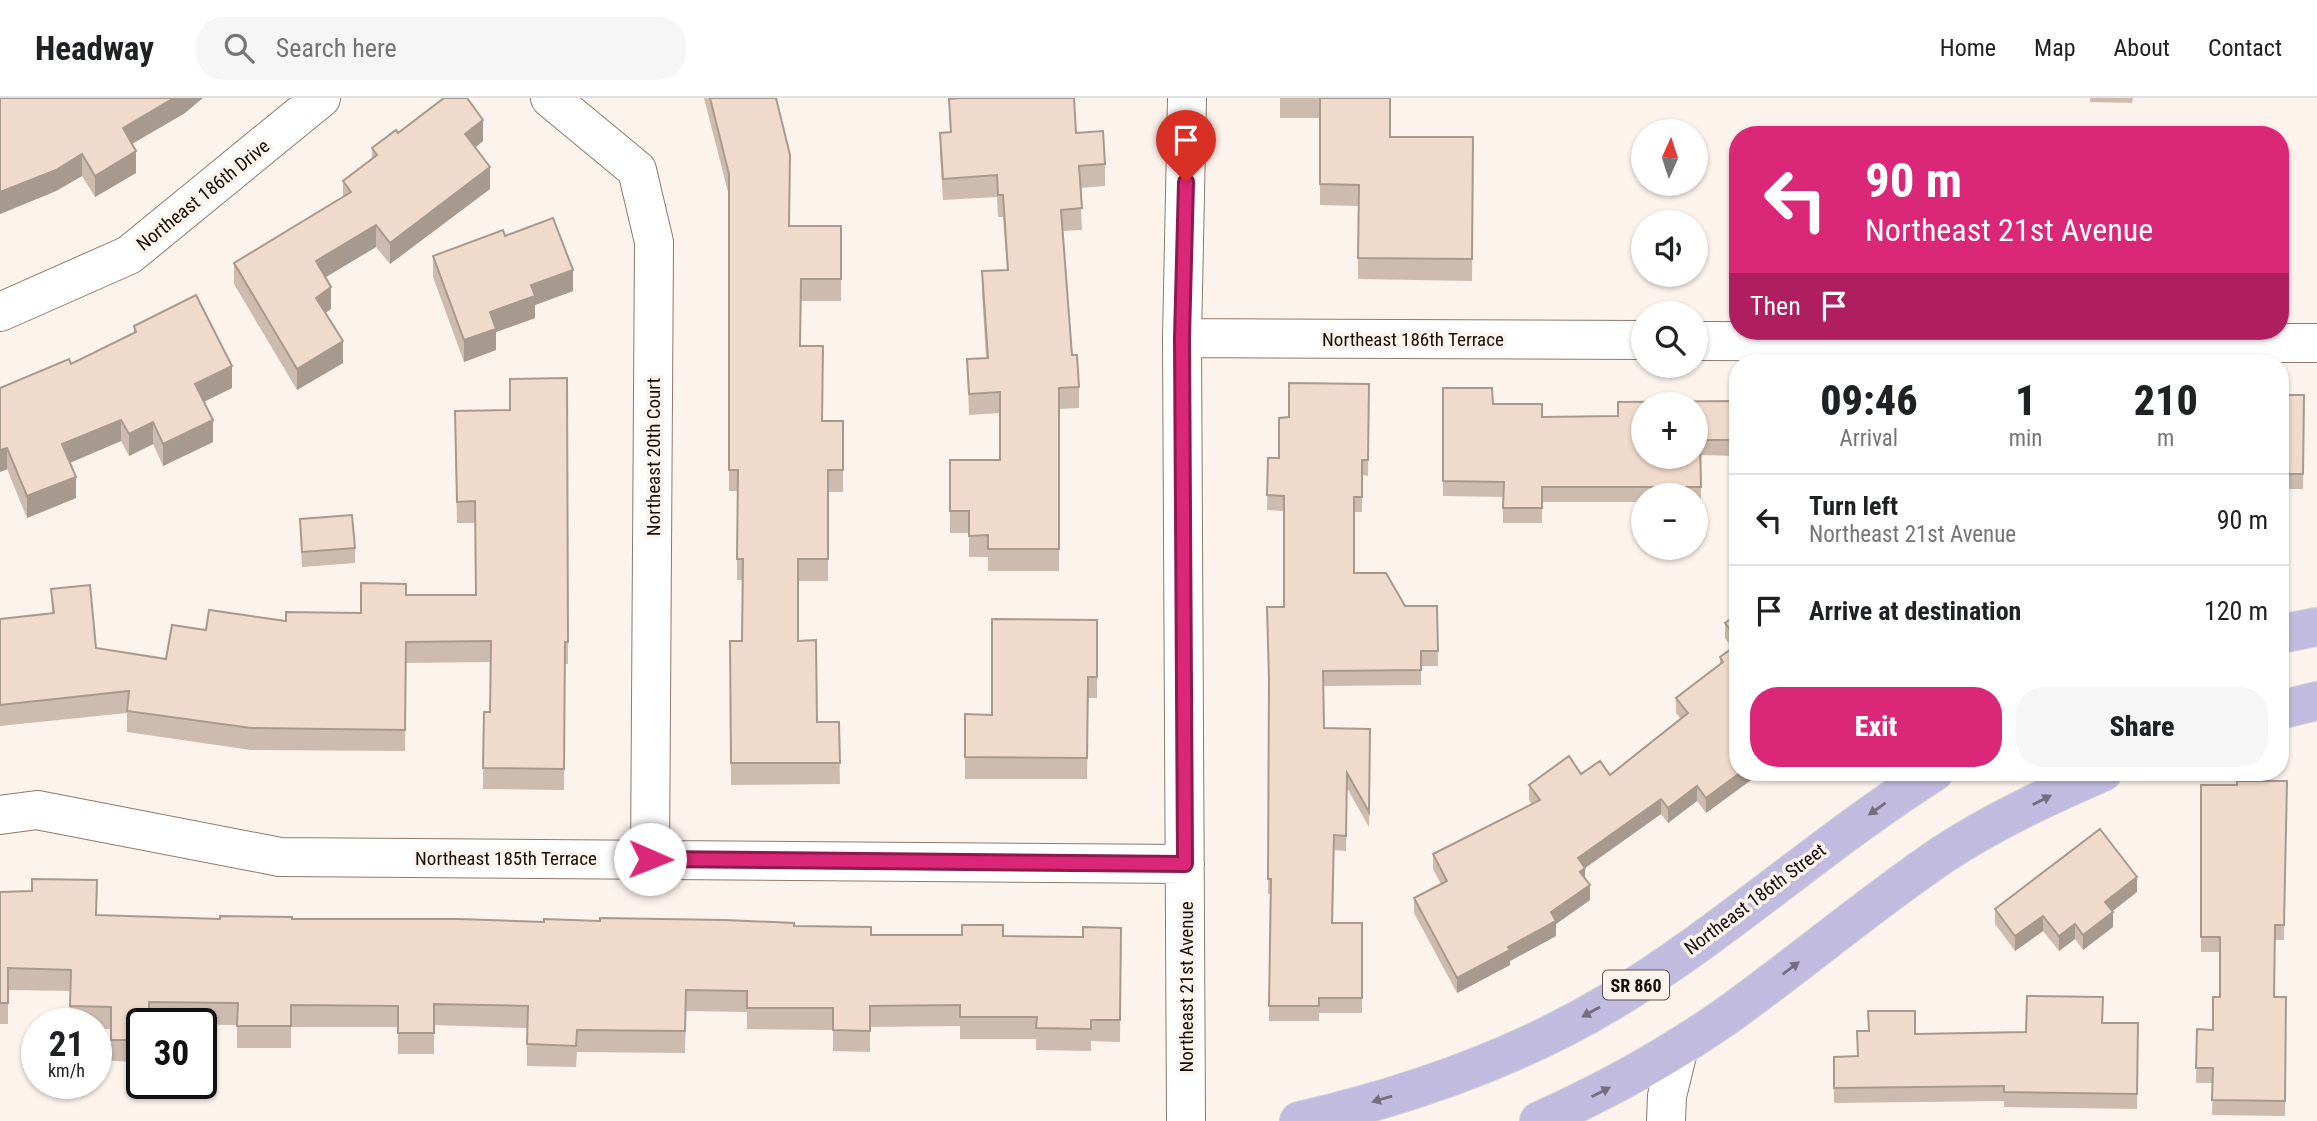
<!DOCTYPE html>
<meta charset="utf-8">
<style>
body{margin:0;font-family:"Roboto Condensed",sans-serif;background:#f6f6f6;color:#202124;height:100vh;display:flex;flex-direction:column;font-size:26px;white-space:nowrap}
*{box-sizing:border-box;margin:0}
p{font-size:23px;color:#757577}
.icon{flex:none;width:38px;height:38px;fill:none;stroke:currentColor;stroke-width:2;stroke-linecap:round;stroke-linejoin:round}
.map{position:relative;flex:1;overflow:hidden}
.details{position:absolute;left:1729px;top:256px;width:560px;height:427px;display:flex;flex-direction:column;background:#fff;border-radius:28px;box-shadow:0 2px 5px #0004}
.details>*{flex:none}
.hud{position:absolute;left:1729px;top:28px;width:560px;height:214px;border-radius:28px;box-shadow:0 2px 5px #0004;background:#db2777;color:#fff;overflow:hidden}
.needle{width:46px;rotate:3deg}
.fabs{position:absolute;left:1631px;top:21px;display:grid;gap:14px}
.fabs a{display:grid;place-items:center;width:77px;height:77px;border-radius:50%;background:#fff;box-shadow:0 2px 5px #0004;font-size:35px}
.speed{position:absolute;left:21px;top:910px;display:flex;gap:14px;font-size:35px;font-weight:700;text-align:center}
.speed>*{display:grid;place-content:center;width:91px;height:91px;border-radius:50%;background:#fff;box-shadow:0 2px 5px #0004;line-height:1}
.speed small{font-size:18px;font-weight:400}
.speed .limit{border:4px solid #111;border-radius:10px;background:#fff;color:#111}
.pin{position:absolute;display:grid;place-items:center;width:60px;height:60px;color:#fff;margin:-72px -30px;border-radius:50% 50% 50% 0;rotate:-45deg;box-shadow:0 0 7px #0007}
.pin .icon{rotate:45deg}
.me{position:absolute;width:77px;margin:-38px;rotate:91deg;stroke-linejoin:round;filter:drop-shadow(0 0 5px #0008)}
.turn{display:flex;align-items:center;gap:24px;height:147px;padding:0 21px;font-size:32px}
.turn .icon{width:91px;height:91px;stroke-width:2.5}
.turn b{display:block;font-size:49px;line-height:60px}
.then{display:flex;align-items:center;height:66px;padding:0 21px;background:#0003;gap:14px;font-size:26px}
.eta{display:flex;justify-content:space-evenly;align-items:center;height:119px;text-align:center}
.eta b{font-size:42px;font-weight:800;line-height:49px}
.button{display:flex;gap:14px;margin-top:auto;padding:14px 21px}
.button a{flex:1;height:80px;border-radius:28px;background:#db2777;color:#fff;font-size:28px;font-weight:800;line-height:80px;text-align:center}
.button a+a{background:#f6f6f6;color:#202124}
ul{padding:0;list-style:none}
li{display:flex;align-items:center;gap:21px;height:91px;padding:0 21px;border-top:2px solid #e0e0e0}
li div{flex:1}
li b{display:block;font-size:26px}
li em{font-style:normal}
header{display:flex;align-items:center;gap:42px;box-sizing:border-box;height:98px;padding:0 35px;background:#fff;border-bottom:2px solid #e0e0e0}
header strong{font-size:33px}
nav{display:flex;gap:38px;margin-inline-start:auto;font-size:24px}
.search{width:490px;height:63px;background:#f6f6f6;display:flex;align-items:center;gap:18px;box-sizing:border-box;padding:0 24px;border-radius:28px;color:#757577;font-size:26px}
.map>svg:first-child{display:block}
</style>
<header>
<strong>Headway</strong>
<div class="search"><svg class="icon" aria-label="search" viewBox="0 0 24 24"><circle cx="10" cy="10" r="6"/><path d="M15 15l6 6"/></svg>Search here</div>
<nav><a>Home</a><a>Map</a><a>About</a><a>Contact</a></nav>
</header>
<div class="map">
<svg width="2317" height="1023" viewBox="0 0 2317 1023">
<rect width="100%" height="100%" fill="#fcf3ed"/>
<g fill="none" stroke-linecap="round" stroke-linejoin="round">
<!-- street casing -->
<g stroke="#8e7a6c" stroke-width="40">
<path id="street" d="M550 0 637 72 654 144 650 761
M0 214 129 157 321 0
M1182 240 1643 242
M1696 243 2317 245
M0 717 37 712 280 759 1185 766
M1186 1023 1182 240 1187 0
M1666 1023 1667 998 1679 949"/>
</g>
<!-- primary casing -->
<g stroke="#d5d4d3" stroke-width="40">
<path id="primary" d="M2280 536 2317 529
M2280 612 2317 603
M1299 1023C1408 998 1513 962 1610 904 1723 836 1822 745 1934 674
M1539 1023C1604 994 1666 960 1725 919 1798 867 1867 808 1942 757 1992 724 2048 698 2103 674"/>
</g>
<!-- street -->
<use href="#street" stroke="#fff" stroke-width="38"/>
<!-- primary -->
<use href="#primary" stroke="#c2bbe0" stroke-width="38"/>
</g>
<!-- wall -->
<path fill="#cebbaf" d="M0 0 185 15 132 46 136 75 95 99 82 78 56 93 0 116Z
M704 0H776L790 128H841V203H801L800 248 822 323H843V394H828V483H798V543L817 624H839L840 686 731 687 730 543H742L743 482H737V393H729V98Z
M1280 0H1390V39H1473L1472 183 1358 181V108L1320 107V20H1280Z
M2090 0H2133L2132 5 2090 4Z
M949 1 1076 35 1105 66V88L1080 90 1082 132 1063 133 1072 257 1079 289V310L1059 311V473H988V459H969V435H950V362H1000V315L969 317 967 261 986 260 982 195V173L1007 172 1003 119H998L997 99 943 102 940 57V35L950 34Z
M483 43 475 50 490 91 390 166 376 149 325 179 331 211 325 215 343 265 297 292 234 186V165L343 99V83L372 61V50Z
M505 138 573 193 535 207V220L496 234V252L464 264 433 179V158Z
M134 228 232 290 204 304 213 344 163 368 153 346 129 358 121 343 70 365 76 400 27 420 7 371 0 374V290L71 266 134 235Z
M567 280 568 566H565L564 692 483 691 484 614H490V564L406 565 405 653 251 652 127 634V615L0 628V521L52 515 51 491 96 550 166 561 206 532 361 515 406 497H476L475 425H457L455 334 510 312Z
M1369 286 1368 378 1362 377V414H1354V475L1405 508H1437L1438 568H1421V587L1323 588 1324 630 1370 631 1369 729 1347 690 1346 753 1334 752 1333 825H1362V915H1319V923H1269L1270 796H1268L1269 594 1284 509V413L1267 412 1268 360H1279L1289 319Z
M1443 290 1493 306 1542 319 1618 318 1738 303V358L1701 357V405H1696V397H1643V404H1542V425H1503V399L1443 398Z
M2280 297H2304L2303 391H2280Z
M300 421 355 450V465L302 469Z
M1738 516V674H1762L1706 715 1697 703 1668 725 1661 716 1585 770V781L1590 802 1556 826V838L1510 863V867L1457 895 1414 815V800L1441 786 1433 771V756L1532 706 1529 702V687L1581 676 1610 677 1681 621 1676 615V600L1720 567V559L1732 550 1725 540V525Z
M1097 522V600H1088L1087 681H965V616L992 617Z
M2287 683 2284 842H2275L2274 899H2286L2285 1018 2212 1017 2213 985H2196L2197 931 2213 932 2220 899V854H2201V687H2237Z
M32 793 97 817 220 821 794 828 871 837 1003 838 1083 839 1121 830 1120 944 1091 943V953L1036 952V941H960V928L870 929V954L833 953V932L747 931V914L686 913 685 955 577 954 576 969 527 968V930L434 927V956H398V929H291V950H237V927L142 926V964L111 963V931H96V926H70V893L8 892V926H0V794Z
M2137 794 2112 813 2113 829 2083 852 2075 841 2059 853 2043 833 2015 853 1995 826V811Z
M2103 925H2138L2137 1011 2004 1009V1003L1834 1005V959L1857 958 1915 936 2026 934Z"/>
<!-- shaded-wall -->
<path fill="#a8998e" d="M174 0H203L185 15 123 51V30Z
M483 22V43L465 57V36Z
M136 53V75L95 99V78Z
M82 56V78L56 93 0 116V94Z
M490 69V91L390 166V145Z
M376 127V149L316 185V163Z
M573 172V193L535 207V220L496 234V252L464 264V242L490 214 531 187Z
M331 189V211L316 222V200Z
M343 243V265L297 292V271Z
M232 268V290L195 308V286Z
M121 322V343L62 368V346Z
M213 322V344L163 368V346Z
M153 324V346L129 358V336Z
M7 350V371L0 374V352Z
M76 379V400L27 420V398Z
M1741 674H1762L1706 715V700Z
M1697 688V703L1668 725V710Z
M1661 701V716L1578 775V760Z
M1585 770V785L1580 774Z
M2137 779V794L2105 819V804Z
M1590 787V802L1556 826V838L1510 863V867L1457 895V880L1508 849 1551 814Z
M2113 814V829L2083 852V837Z
M2043 818V833L2015 853V838Z
M2075 826V841L2059 853V838Z"/>
<!-- building -->
<path fill="#f0dacb" stroke="#a8998e" stroke-width="2" fill-rule="evenodd" d="M0 0H174L123 30 136 53 95 78 82 56 56 72 0 94Z
M444 0H467L483 22 465 36 490 69 390 145 376 127 316 163 331 189 316 200 343 243 297 271 234 165 351 94 343 83 377 57 372 50 396 32 398 35Z
M710 0H776L790 57 789 128H841V181H801L800 248H823L822 323H843V372H828V461H798V543L816 542 817 624H839L840 665H731L730 543H742L743 461H737L738 372H729V76Z
M961 0H1074L1076 35 1103 33 1105 66 1079 68 1082 110 1061 112 1072 257H1077L1079 289 1059 290V451H988V437L969 438V413H950V362H1000V294L969 296 967 261 988 260 982 173 1008 172 1003 97H998L997 77 943 81 940 35 951 34 949 1Z
M1320 0H1390V39H1473L1472 161 1358 160 1359 87 1320 86Z
M553 120 573 172 531 187 535 198 490 214 496 231 464 242 433 158 503 132 505 138Z
M196 197 232 268 195 286 213 322 163 346 153 324 129 336 121 322 62 346 76 379 27 398 7 350 0 352V290L69 261 71 266 136 234 134 228Z
M567 280 568 544H565L564 671 483 670 484 614H490L491 543 406 544 405 632 251 630 127 613 129 593 0 607V521L54 515 51 491 90 487 96 550 166 561 172 527 206 532 209 512 286 523V514L361 515V485L406 486V497H476L475 403 457 404 455 313 510 312V281Z
M1289 285 1369 286 1368 362H1362V399H1354V475H1386L1405 508H1437L1438 553H1421V572L1323 573 1324 630 1370 631 1369 714 1347 675 1346 738 1334 737 1332 825H1362V900H1319V908H1269L1271 781H1268L1269 582 1267 509H1284V398L1267 397 1268 360H1279V320L1289 319Z
M1443 290H1492L1493 306H1542V319L1618 318V304L1738 303V342H1700L1701 389H1542V410H1503L1504 384 1443 383ZM1643 306H1696V359H1643Z
M2280 297H2304L2303 376H2280Z
M352 417 355 450 302 454 300 421Z
M1738 516V542L1725 525Z
M992 521 1097 522V579H1088L1087 660 965 659V616L992 617Z
M1738 546V674H1741L1706 700 1697 688 1668 710 1661 701 1578 760 1585 770 1580 774 1590 787 1551 814 1556 823 1508 849 1510 852 1457 880 1414 800 1447 783 1433 756 1540 702 1529 687 1569 658 1581 676 1600 663 1610 677 1688 615 1676 600 1723 564 1720 559Z
M2237 683H2287L2284 827H2275L2274 899H2286L2285 1003 2212 1002 2213 970H2196L2197 931 2213 932V899H2220V839H2201V687H2237Z
M2100 731 2137 779 2105 804 2113 814 2083 837 2075 826 2059 838 2043 818 2015 838 1995 811Z
M32 781 97 782 96 817 220 821V818L292 819V821H459L544 824V821L600 823V820L725 822 794 825V828L871 829V837H962V827H1003V838L1083 839V829L1121 830 1120 922H1091V931L1036 930 1037 919H960V907L870 908V933L833 932V910H747V893L686 892 685 933 577 932 576 948 527 946 528 908 434 906V935H398V908L291 907V928H237L238 905 149 904V926H142V942H111V909L70 908 71 872 8 870V905H0V794L32 793Z
M2027 898 2103 899 2102 925H2138L2137 996 2004 994V988L1834 990V959L1858 958 1857 933H1869L1868 913H1915V936L2026 934Z"/>
<!-- one-way arrows -->
<defs><path id="oneway-solid" d="M-6-.8H1V-3.2L6.5 0L1 3.2V.8H-6Z" transform="scale(1.75)"/></defs>
<g fill="#746d7f">
<use href="#oneway-solid" transform="translate(2042 702) rotate(-27)"/>
<use href="#oneway-solid" transform="translate(1877 711) rotate(145)"/>
<use href="#oneway-solid" transform="translate(1791 870) rotate(-37)"/>
<use href="#oneway-solid" transform="translate(1591 914) rotate(151)"/>
<use href="#oneway-solid" transform="translate(1601 994) rotate(-27)"/>
<use href="#oneway-solid" transform="translate(1382 1001) rotate(164)"/>
</g>
<g fill="none" stroke-linecap="round" stroke-linejoin="round">
<!-- route casing -->
<g stroke="#8e194d" stroke-width="18">
<path id="route" d="M650 761 1185 766 1182 240 1186 84"/>
</g>
<!-- route -->
<use href="#route" stroke="#db2777" stroke-width="12"/>
</g>
<g text-anchor="middle" dominant-baseline="central" stroke-width="7" stroke-linejoin="round" paint-order="stroke">
<!-- shield labels -->
<rect fill="#fcf3ed" stroke="#5a534d" stroke-width="2" x="1603" y="872.5" width="66" height="29" rx="5"/>
<g font-size="18" font-weight="bold" fill="#150e09">
<text x="1636" y="887">SR 860</text>
</g>
<!-- street labels -->
<g font-size="19" fill="#150e09" stroke="#fcf3ed">
<text transform="translate(203 97) rotate(-39)">Northeast 186th Drive</text>
<text x="1413" y="241">Northeast 186th Terrace</text>
<text transform="translate(653 359) rotate(-90)">Northeast 20th Court</text>
<text x="506" y="760">Northeast 185th Terrace</text>
<text transform="translate(1755 801) rotate(-37)">Northeast 186th Street</text>
<text transform="translate(1186 889) rotate(-90)">Northeast 21st Avenue</text>
</g>
</g>
</svg>
<div class="fabs">
<a><svg class="needle" viewBox="-14 -14 28 28"><path d="M0-13l5 13h-10z" fill="#e53935"/><path d="M0 13l5-13h-10z" fill="#757577"/></svg></a>
<a><svg class="icon" aria-label="sound" viewBox="0 0 24 24"><path d="M4 9h4l5-4v14l-5-4H4zM17 9q2 3 0 6"/></svg></a>
<a><svg class="icon" aria-label="search" viewBox="0 0 24 24"><circle cx="10" cy="10" r="6"/><path d="M15 15l6 6"/></svg></a>
<a>+</a>
<a>−</a>
</div>
<div class="speed"><div>21<small>km/h</small></div><div class="limit">30</div></div>
<div class="pin" style="left:1186px;top:84px;background:#d93025"><svg class="icon" aria-label="arrive" viewBox="0 0 24 24"><path d="M6 21V4h12l-3 4 3 4H6"/></svg></div>
<svg class="me" style="left:650px;top:761px" viewBox="-20 -20 40 40"><circle r="19" fill="#fff"/><path d="M0-13L10 11 0 6-10 11z" fill="#db2777"/></svg>
<div class="hud">
<div class="turn"><svg class="icon" aria-label="left" viewBox="0 0 24 24"><path d="M17 20v-9H6M10 6l-5 5 5 5"/></svg><div><b>90 m</b>Northeast 21st Avenue</div></div>
<div class="then">Then<svg class="icon" aria-label="arrive" viewBox="0 0 24 24"><path d="M6 21V4h12l-3 4 3 4H6"/></svg></div>
</div>
<section class="details">
<div class="eta">
<div><b>09:46</b><p>Arrival</p></div>
<div><b>1</b><p>min</p></div>
<div><b>210</b><p>m</p></div>
</div>
<ul>
<li><svg class="icon" aria-label="left" viewBox="0 0 24 24"><path d="M17 20v-9H6M10 6l-5 5 5 5"/></svg><div><b>Turn left</b><p>Northeast 21st Avenue</p></div><em>90 m</em></li>
<li><svg class="icon" aria-label="arrive" viewBox="0 0 24 24"><path d="M6 21V4h12l-3 4 3 4H6"/></svg><div><b>Arrive at destination</b></div><em>120 m</em></li>
</ul>
<div class="button"><a>Exit</a><a>Share</a></div>
</section>
</div>
